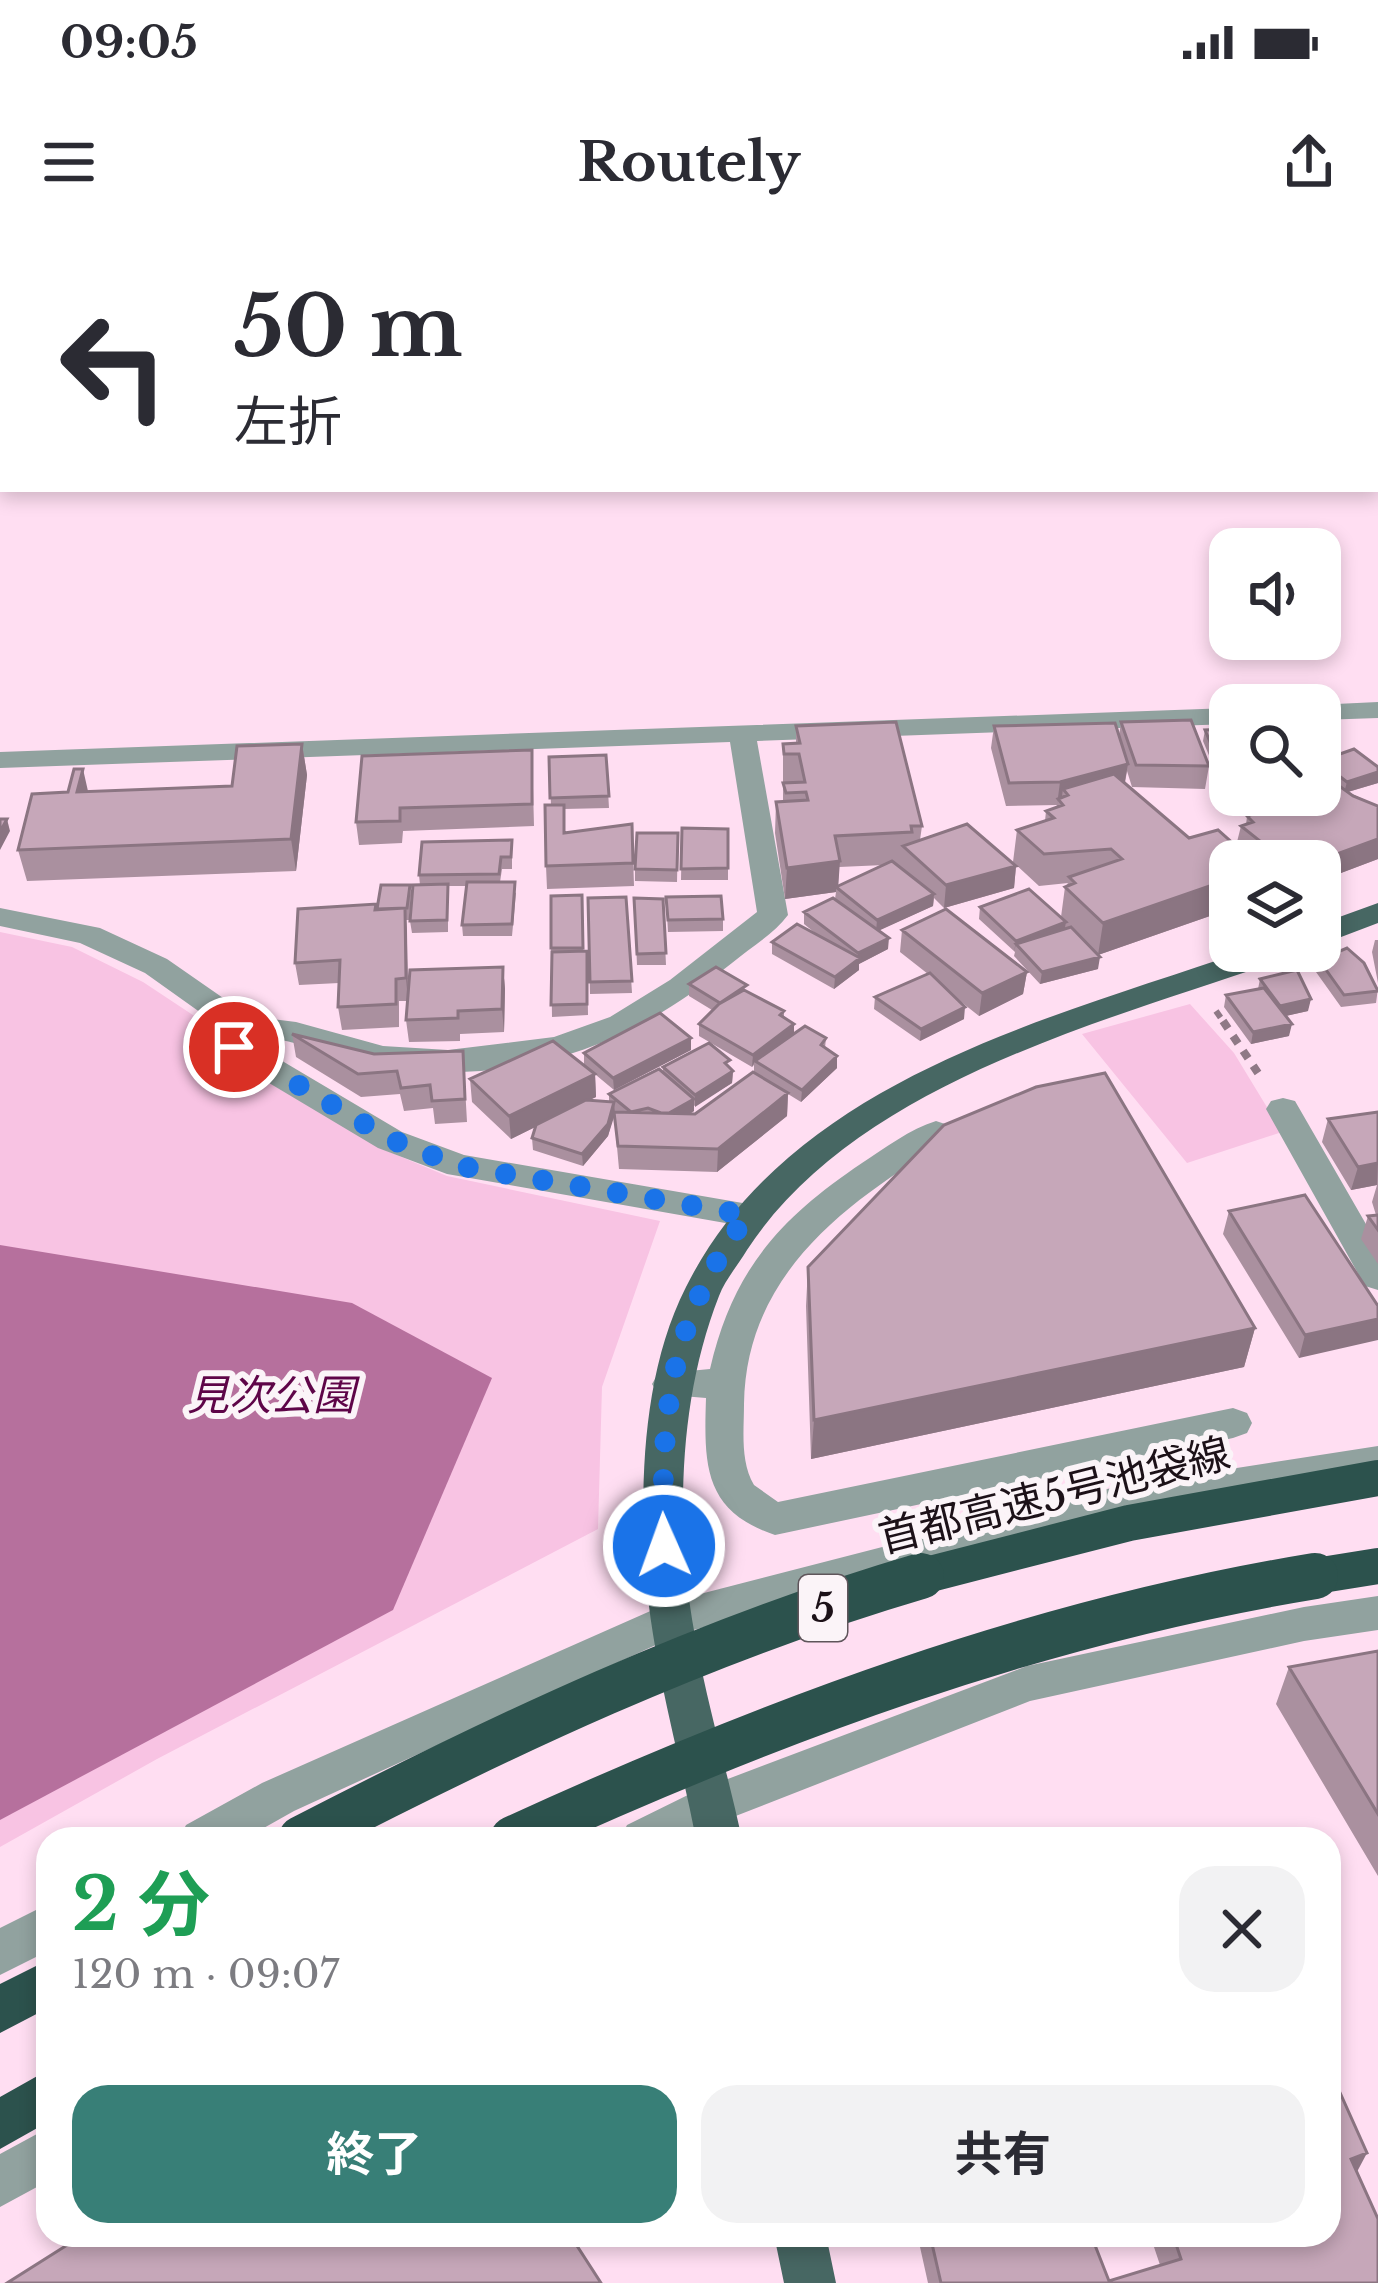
<!DOCTYPE html>
<html lang="ja">
<meta charset="utf-8">
<style>
body{margin:0;font-family:"Libre Baskerville","Noto Sans JP",serif;background:#f2f2f3;color:#2b2b33;height:100vh;display:flex;flex-direction:column;font-size:45px;white-space:nowrap}
*{box-sizing:border-box;margin:0}
p{font-size:39px;color:#7c7c81}
.icon{flex:none;width:66px;height:66px;fill:none;stroke:currentColor;stroke-width:2;stroke-linecap:round;stroke-linejoin:round}
.map{position:relative;flex:1;overflow:hidden}
.side{position:absolute;left:36px;top:1587px;width:1305px;height:420px;display:flex;flex-direction:column;background:#fff;border-radius:36px;box-shadow:0 6px 18px #0003}
.side>*{flex:none}
.top-card{position:absolute;left:0px;top:0px;width:1380px;height:252px;box-shadow:0 6px 18px #0003;background:#fff;color:#2b2b33;overflow:hidden}
.buttons{position:absolute;left:1209px;top:288px;display:grid;gap:24px}
.buttons a{display:grid;place-items:center;width:132px;height:132px;border-radius:24px;background:#fff;box-shadow:0 6px 18px #0003;font-size:60px}
.pin{position:absolute;display:grid;place-items:center;width:102px;height:102px;color:#fff;margin:-51px;border:6px solid #fff;border-radius:50%;box-shadow:0 3px 12px #0007}
.me{position:absolute;width:132px;margin:-66px;rotate:358deg;stroke-linejoin:round;filter:drop-shadow(0 0 9px #0008)}
.turn{display:flex;align-items:center;gap:42px;height:252px;padding:0 36px;font-size:54px}
.turn .icon{width:156px;height:156px;stroke-width:2.5}
.turn b{display:block;font-size:84px;line-height:102px}
.round{display:grid;place-items:center;flex:none;width:126px;height:126px;border-radius:36px;background:#f2f2f3}
.summary{display:flex;align-items:center;justify-content:space-between;height:204px;padding:0 36px}
h1{font-size:72px;font-weight:700;line-height:90px;color:#1e9e55}
.primary-button{display:flex;gap:24px;margin-top:auto;padding:24px 36px}
.primary-button a{flex:1;height:138px;border-radius:36px;background:#387f77;color:#fff;font-size:48px;font-weight:700;line-height:138px;text-align:center}
.primary-button a+a{background:#f2f2f3;color:#2b2b33}
.status{display:flex;justify-content:space-between;align-items:center;height:84px;padding:0 60px;background:#fff;direction:ltr}
.status svg{height:33px;fill:currentColor}
header{display:flex;justify-content:space-between;align-items:center;height:156px;padding:0 36px;background:#fff;font-size:54px;font-weight:700}
.map>svg:first-child{display:block}
</style>
<div class="status"><b>09:05</b><svg viewBox="0 0 49 12"><path d="M0 12V9h3v3zM5 12V6h3v6zM10 12V3h3v9zM15 12V0h3v12zM26 1h20v11H26zM47 4h2v5h-2z"/></svg></div>
<header><svg class="icon" aria-label="menu" viewBox="0 0 24 24"><path d="M4 6h16M4 12h16M4 18h16"/></svg>Routely<svg class="icon" aria-label="share" viewBox="0 0 24 24"><path d="M12 15V3M7 8l5-5 5 5M5 13v7h14v-7"/></svg></header>
<div class="map">
<svg width="1378" height="2043" viewBox="0 0 1378 2043">
<rect width="100%" height="100%" fill="#ffdef2"/>
<!-- green -->
<path fill="#f8c3e3" d="M0 692 72 707 143 742 211 787 216 811 380 908 447 936 660 981 602 1147 598 1289 157 1519 0 1607Z
M1190 764 1234 813 1282 892 1187 923 1082 794Z"/>
<!-- water -->
<path fill="#b6709d" d="M0 1005 352 1063 492 1138 393 1370 0 1580Z"/>
<g fill="none" stroke-linecap="round" stroke-linejoin="round">
<!-- path-far1 -->
<path stroke="#8f7986" stroke-width="6" stroke-dasharray="8 8" stroke-linecap="butt" d="M1216 771 1225 784"/>
<!-- path -->
<path stroke="#8f7986" stroke-width="8" stroke-dasharray="9 9" stroke-linecap="butt" d="M1223 781 1258 833"/>
<!-- minor -->
<path fill="#91a29f" fill-rule="evenodd" d="M162 0H230L160 3Z
M0 7H3V19H0Z
M1378 462V478L1320 480V465H1315Z
M1230 468V484L757 501 788 675C774 694 750 708 732 723 627 807 525 845 389 828 343 823 301 798 254 797L252 803 402 892 464 915 760 966 766 975 760 984 748 987 447 934 378 908 222 815 218 807 225 790 145 733 80 703 0 686V668L100 688 167 719 249 776 296 782 383 806 448 810 554 797 610 777 670 740 757 672 730 502 0 528V512Z
M1283 858 1295 861 1378 1005V1050L1365 1046 1266 869 1271 861Z
M936 881 948 885 953 893 948 901C846 962 746 1034 744 1164 744 1191 740 1221 754 1245L778 1262 1233 1168 1247 1173 1252 1183 1247 1193 1233 1198 775 1295C703 1271 704 1224 706 1158L658 1154 652 1144 658 1134 710 1129C733 1030 779 979 862 923 885 908 910 889 936 881Z
M1378 1206V1236L1115 1279 682 1393 294 1571 244 1599H179L186 1585 262 1543 673 1361 1115 1247Z
M1378 1356V1390L1304 1401 1030 1461 728 1579 688 1599H620L627 1585 696 1551 1027 1426 1304 1367Z
M48 1664V1711L0 1735V1688Z
M48 1888V1941L0 1967V1914Z"/>
<!-- major -->
<path fill="#476763" fill-rule="evenodd" d="M1378 663V683L1320 705V684Z
M1245 711H1292L1287 718C1107 781 857 842 747 1010 738 1025 725 1040 719 1056 688 1135 680 1221 684 1306 689 1405 721 1503 742 1599H696C677 1502 647 1404 644 1305 641 1220 647 1124 686 1047 789 841 1045 780 1245 711Z
M774 1995H826L836 2043H784Z"/>
<!-- highway -->
<path fill="#2c524d" fill-rule="evenodd" d="M48 1720V1768L0 1793V1744Z
M48 1830V1882L0 1909V1857Z"/>
<!-- highway-bridge-far1 -->
<path stroke="#2c524d" stroke-width="36" d="M911 1339 1129 1283 1378 1238
M1297 1339 1378 1326"/>
<!-- highway-bridge -->
<path stroke="#2c524d" stroke-width="46" d="M301 1599C502 1495 703 1400 921 1336
M513 1599C770 1481 1035 1382 1315 1336"/>
</g>
<!-- wall -->
<path fill="#aa909f" fill-rule="evenodd" d="M1121 482 1209 526 1205 549 1132 547 1127 531 1125 543 1189 598 1236 606 1241 586 1246 585 1247 576 1334 546 1320 534V521L1378 527V543L1348 552 1378 566V619L1330 637 1331 652 1320 656V621H1251L1237 609 1234 621H1230V669L1098 715V729L1040 744 1014 716 1015 712 979 679 980 667 1061 677 1065 647 1068 643 1039 646 1013 622 1017 590 1045 581 1046 571 1056 567 1057 565 1006 566 991 508 994 486 1119 496Z
M796 486 922 586 920 600 1016 626 1014 648 944 668 934 658 933 666 879 690 888 709 859 724V730L834 749 772 714V702L820 697 804 684V672L835 659 836 652 785 659 775 593 776 562 783 561V504H796ZM884 625 838 646 839 627Z
M1230 489V549H1223L1203 501 1205 490Z
M302 504 307 535 296 631 27 641 18 610 88 551 232 546Z
M532 510 534 586 403 591 402 603 359 605 356 582Z
M606 515 609 568 564 569 565 592 632 584 634 646 547 649 546 626 551 565 549 517Z
M682 588 728 589V640H681Z
M678 593 677 642 635 641V629Z
M512 600V629H502L500 642 516 653 512 696H463L462 685 466 646H448V692L412 693 410 681 420 645 419 635Z
M410 645 411 656 409 680H406L408 756 503 727 505 749 504 792 460 794V801L409 802 406 780 408 761H399V787L342 790 338 767 339 743 299 745 295 723 377 670Z
M582 655 583 711H587L588 775 552 777 551 708Z
M626 657 632 753 590 754 588 658Z
M666 657 723 679V691L668 692Z
M634 658 663 659 666 725H637Z
M902 690 1027 732 1023 754 979 776 950 753 964 779 920 801 874 769 875 757 928 734 900 712Z
M1375 700H1378V743L1372 712Z
M1319 720 1378 748 1376 763 1341 767 1316 732Z
M1260 739 1308 771 1285 776 1289 796 1251 804 1224 767 1226 755 1258 749Z
M689 744 747 751 784 771V778L794 784V794L826 798 825 808 837 816V828L801 862 788 854 787 876 717 932 619 929 614 874 608 896 583 926 533 910 532 898 535 887 511 899 472 862 470 839 595 834 596 857 589 860 609 861V854L663 833V827L730 828 733 831 732 843 694 866V871L690 874H695L754 832V825L752 827 699 796V784L712 770 689 756Z
M292 794 374 814 463 811 467 882 435 884 433 868 404 871 400 854 361 857 296 817Z
M691 810 614 850 584 825V813Z
M1378 872V1024L1361 999 1368 976 1376 975 1372 962 1377 945 1351 950 1322 902 1328 879Z
M1229 971 1378 1066 1299 1118 1223 994Z
M808 1027 1255 1088 1244 1127 811 1219 806 1066Z
M1378 1411V1636L1276 1464 1289 1427Z
M1357 1932 1378 2043H928L920 2007 922 1995H1091L1109 2041 1160 2025 1150 1995 1101 2002 1092 1995H1329Z"/>
<!-- shaded-wall -->
<path fill="#8b7582" d="M302 504 307 535 296 631 291 599Z
M1128 524 1124 546 1068 555 1063 549 1061 563 1058 559 1057 565 1060 542Z
M83 529 90 560 77 552Z
M1378 532V543L1344 553 1347 542Z
M7 579 10 591 0 610V592Z
M1378 599V619L1320 641V621Z
M1237 607 1234 621H1230L1222 612Z
M840 621 838 649 836 647V652L785 659 787 628Z
M1016 626 1014 648 944 668 946 645Z
M1230 639V669L1098 715 1103 683Z
M1334 641 1331 652 1320 656V645Z
M934 654 933 666 876 692 877 680Z
M405 668 407 691 408 761 406 738Z
M1066 682 1064 693 1016 704 1014 712 1016 701Z
M889 698 888 709 859 724V730L834 749 835 737 858 719V713Z
M1100 717 1098 729 1040 744 1042 732Z
M503 727 505 749 504 792 502 769Z
M1027 732 1023 754 979 776 982 753Z
M1311 759 1308 771 1277 778 1280 766Z
M965 767 964 779 920 801 921 789Z
M794 784V795L755 821 752 827 753 815Z
M1292 784 1289 796 1251 804 1253 792Z
M691 798V810L614 850 613 838Z
M837 816V828L801 862 802 850Z
M733 831 732 843 695 867V855Z
M595 834 596 857 511 899 509 876Z
M788 853 787 876 717 932 718 909Z
M694 859V871L666 887V875Z
M614 862 615 874 608 896 583 926 582 914Z
M1378 923 1377 945 1351 950 1358 927Z
M1378 1079V1100L1299 1118 1305 1095Z
M1255 1088 1244 1127 811 1219 814 1180Z
M1367 1913 1350 1945 1351 1919Z"/>
<!-- building -->
<path fill="#c6a7b9" stroke="#8b7582" stroke-width="3" d="M1191 480 1209 526 1136 525 1121 482Z
M896 482 922 586H911L912 592 835 596 840 621 787 628 776 562 808 560 806 552 786 553 783 543 805 542 799 514H784L783 504 800 503 796 486Z
M1115 483 1128 524 1060 542 1009 543 994 486Z
M1230 489V537H1225L1205 490Z
M302 504 291 599 18 610 32 554 68 552 74 529H83L77 552 232 546 237 506Z
M1354 509 1378 527V532L1347 542 1320 521Z
M532 510V564L400 568V581L356 582 362 516Z
M606 515 609 556 550 558 549 517Z
M1114 534 1189 598 1218 590 1237 607 1222 612 1232 621H1230V639L1103 683 1065 647 1075 643 1069 637 1122 619 1111 609 1044 614 1017 590 1054 578 1046 571 1063 565 1058 559 1068 555 1063 549Z
M1338 545 1353 556 1378 566V599L1318 621H1285L1241 586 1253 582 1247 576 1309 555H1320V551Z
M545 565H564V593L632 584 633 623 546 626Z
M0 579H7L0 592Z
M967 584 1016 626 946 645 903 606Z
M682 588 728 589V628L681 629Z
M637 593H678L677 630 635 629Z
M512 600 511 617H501L499 634 419 635 422 602Z
M892 621 934 654 877 680 836 647Z
M1322 631 1334 641 1320 645V632Z
M467 642H515L512 684 462 685Z
M448 644 447 680 410 681 413 645Z
M381 645H410L407 668 377 669Z
M1029 649 1066 682 1016 701 980 667Z
M582 655 583 708H551V656Z
M721 656 723 679 668 680 666 657Z
M626 657 632 741 590 742 588 658Z
M634 658 663 659 666 713 637 714Z
M833 658 889 698 858 713 804 672Z
M376 664 375 670 405 668 406 738 396 739V764L338 767 340 720 295 723 298 669Z
M946 669 1027 732 982 753 902 690Z
M797 684 860 718 835 737 772 702Z
M1071 687 1100 717 1042 732 1016 704Z
M1347 708 1364 723 1378 751 1344 755 1319 720Z
M587 711V764L551 765 552 712Z
M503 727 502 769 458 771V778L406 780 410 730Z
M716 727 747 745 720 763 689 744Z
M1297 730 1311 759 1280 766 1260 739Z
M930 733 965 767 921 789 875 757Z
M1264 748 1292 784 1253 792 1226 755Z
M744 750 784 771 780 775 794 784 753 815 699 784 719 764Z
M660 773 691 798 613 838 584 813Z
M805 786 826 798 821 805 837 816 802 850 755 821Z
M292 794 374 814 463 811 465 859 432 861 430 845 401 848 397 831 358 834Z
M553 801 595 834 509 876 470 839Z
M709 803 730 820 725 823 733 831 695 855 663 827Z
M659 829 694 859 669 873H661L648 868 631 872 609 854Z
M753 832 788 853 718 909 618 906 614 872 695 874Z
M1105 833 1255 1088 814 1180 808 1027 944 885 1036 847Z
M586 860 614 862 608 884 582 914 532 898 536 885Z
M1378 872V923L1358 927 1328 879Z
M1305 955 1378 1066V1079L1305 1095 1229 971Z
M1378 975V990L1368 976Z
M1378 1411V1574L1289 1427Z
M1329 1828 1367 1913 1351 1919 1378 1979V2043H941L930 1995H1091L1109 2041 1181 2019 1173 1995H1329Z
M83 1995H570L601 2043H7Z"/>
<g fill="none" stroke-linecap="round" stroke-linejoin="round">
<!-- route -->
<path stroke="#1a73e8" stroke-width="21" stroke-dasharray="0 37.8" d="M234 807 390 899 459 926 748 975C668 1080 660 1179 664 1306"/>
</g>
<g text-anchor="middle" dominant-baseline="central" stroke-width="12" stroke-linejoin="round" paint-order="stroke">
<!-- shield labels -->
<rect fill="#fbf4f8" stroke="#5f555b" stroke-width="3" x="799" y="1335" width="48" height="66" rx="9"/>
<g font-size="39" font-weight="bold" fill="#1c1118">
<text x="823" y="1368">5</text>
</g>
<!-- park labels -->
<g font-size="42" font-style="italic" fill="#5e0548" stroke="#fbf4f8">
<text x="271" y="1155">見次公園</text>
</g>
<!-- street labels -->
<g font-size="42" fill="#1c1118" stroke="#fbf4f8">
<text transform="translate(1054 1255) rotate(-14)">首都高速5号池袋線</text>
</g>
</g>
</svg>
<div class="buttons">
<a><svg class="icon" aria-label="sound" viewBox="0 0 24 24"><path d="M4 9h4l5-4v14l-5-4H4zM17 9q2 3 0 6"/></svg></a>
<a><svg class="icon" aria-label="search" viewBox="0 0 24 24"><circle cx="10" cy="10" r="6"/><path d="M15 15l6 6"/></svg></a>
<a><svg class="icon" aria-label="layers" viewBox="0 0 24 24"><path d="M12 4l9 5-9 5-9-5zM3 14l9 5 9-5"/></svg></a>
</div>
<div class="pin" style="left:234px;top:807px;background:#d93025"><svg class="icon" aria-label="arrive" viewBox="0 0 24 24"><path d="M6 21V4h12l-3 4 3 4H6"/></svg></div>
<svg class="me" style="left:664px;top:1306px" viewBox="-20 -20 40 40"><circle r="17" fill="#1a73e8" stroke="#fff" stroke-width="3"/><path d="M0-11L8 9 0 5-8 9z" fill="#fff"/></svg>
<div class="top-card">
<div class="turn"><svg class="icon" aria-label="left" viewBox="0 0 24 24"><path d="M17 20v-9H6M10 6l-5 5 5 5"/></svg><div><b>50 m</b>左折</div></div>
</div>
<section class="side">
<div class="summary"><div><h1>2 分</h1><p>120 m · 09:07</p></div><a class="round"><svg class="icon" aria-label="close" viewBox="0 0 24 24"><path d="M6 6l12 12M18 6L6 18"/></svg></a></div>
<div class="primary-button"><a>終了</a><a>共有</a></div>
</section>
</div>
